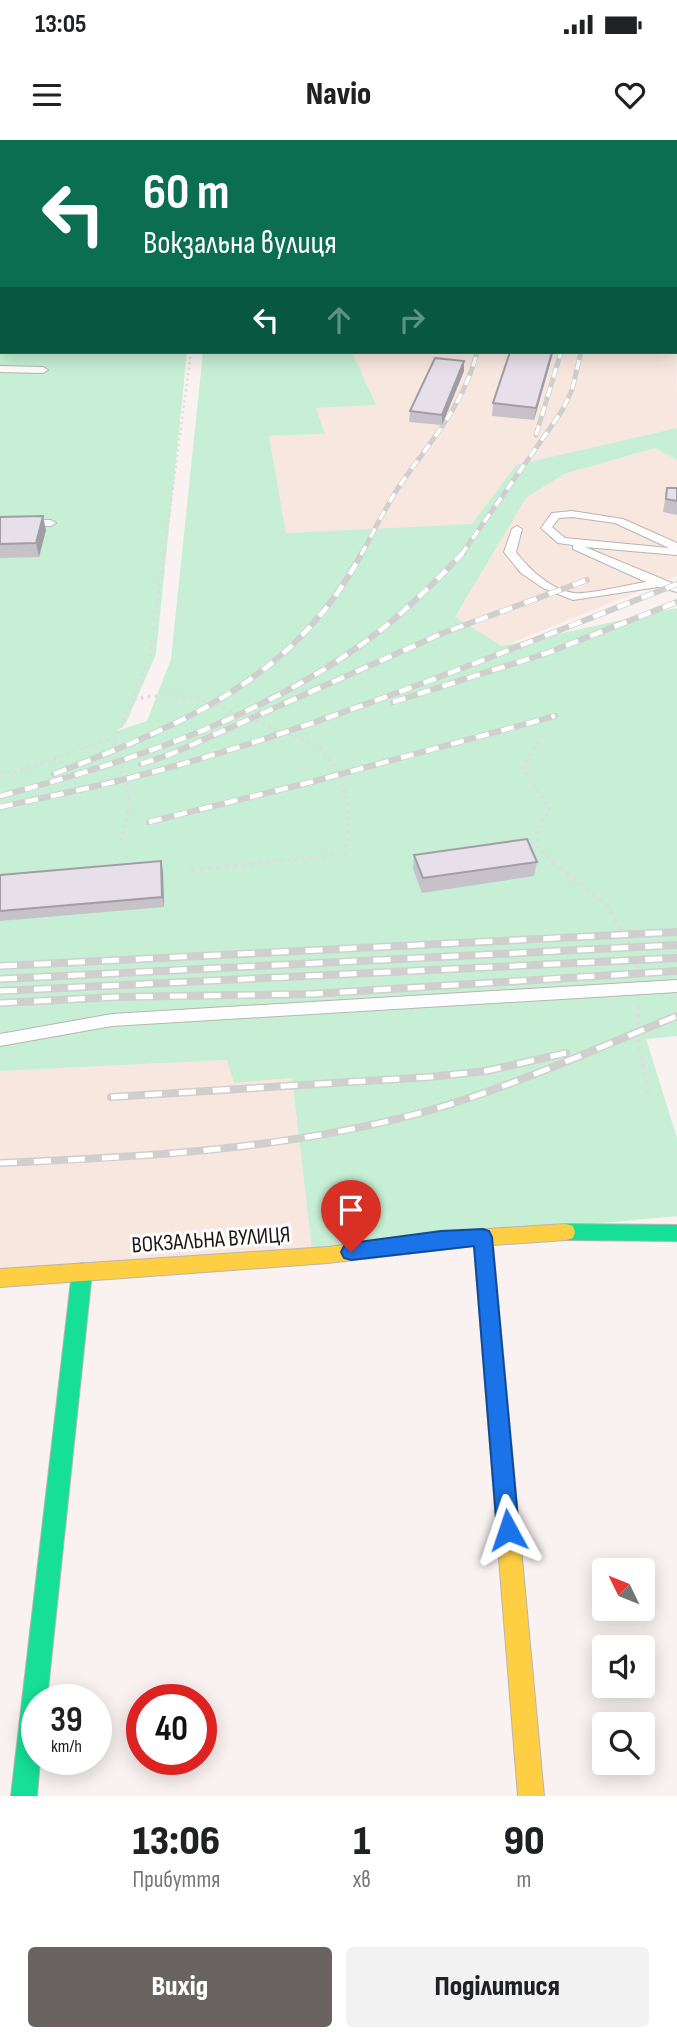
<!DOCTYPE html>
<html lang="uk">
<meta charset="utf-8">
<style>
body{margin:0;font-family:"Sofia Sans Condensed",sans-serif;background:#f2f2f2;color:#202124;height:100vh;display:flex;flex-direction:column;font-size:26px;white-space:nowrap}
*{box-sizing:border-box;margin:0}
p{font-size:23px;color:#757577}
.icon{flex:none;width:38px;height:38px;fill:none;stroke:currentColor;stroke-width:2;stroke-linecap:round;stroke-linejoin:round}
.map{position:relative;height:1656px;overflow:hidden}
.sheet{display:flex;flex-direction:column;background:#fff;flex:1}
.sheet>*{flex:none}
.banner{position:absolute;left:0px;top:0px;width:677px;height:214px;box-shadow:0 4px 18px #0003;background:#0b6e4f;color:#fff;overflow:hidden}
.needle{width:46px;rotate:313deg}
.tools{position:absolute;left:592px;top:1418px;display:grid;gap:14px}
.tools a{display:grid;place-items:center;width:63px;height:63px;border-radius:7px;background:#fff;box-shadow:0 4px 18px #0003;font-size:35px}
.speed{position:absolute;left:21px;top:1544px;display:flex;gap:14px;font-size:35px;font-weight:700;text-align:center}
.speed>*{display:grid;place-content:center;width:91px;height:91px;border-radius:50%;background:#fff;box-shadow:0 4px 18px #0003;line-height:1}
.speed small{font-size:18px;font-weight:400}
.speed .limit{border:10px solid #d22;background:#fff;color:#111}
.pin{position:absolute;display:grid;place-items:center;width:60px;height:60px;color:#fff;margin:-72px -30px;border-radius:50% 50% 50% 0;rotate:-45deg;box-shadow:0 0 7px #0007}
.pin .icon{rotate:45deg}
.me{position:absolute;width:77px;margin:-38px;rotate:355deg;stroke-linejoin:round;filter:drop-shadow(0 0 5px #0008)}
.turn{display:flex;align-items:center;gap:24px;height:147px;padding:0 28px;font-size:32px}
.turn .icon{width:91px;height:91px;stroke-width:2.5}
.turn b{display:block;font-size:49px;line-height:60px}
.lanes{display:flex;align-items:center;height:66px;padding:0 28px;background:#0003;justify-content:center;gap:35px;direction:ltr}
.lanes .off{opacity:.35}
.eta{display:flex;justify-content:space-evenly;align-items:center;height:119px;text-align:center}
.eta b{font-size:42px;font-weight:800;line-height:49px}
.primary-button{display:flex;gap:14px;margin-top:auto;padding:14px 28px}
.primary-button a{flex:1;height:80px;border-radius:7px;background:#696462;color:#fff;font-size:28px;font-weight:800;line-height:80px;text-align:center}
.primary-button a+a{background:#f2f2f2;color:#202124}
.status{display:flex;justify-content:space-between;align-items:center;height:49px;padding:0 35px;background:#fff;direction:ltr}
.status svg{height:19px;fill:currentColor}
header{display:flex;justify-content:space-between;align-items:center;height:91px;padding:0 28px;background:#fff;font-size:32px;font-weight:800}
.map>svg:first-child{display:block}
</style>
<div class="status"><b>13:05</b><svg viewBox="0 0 49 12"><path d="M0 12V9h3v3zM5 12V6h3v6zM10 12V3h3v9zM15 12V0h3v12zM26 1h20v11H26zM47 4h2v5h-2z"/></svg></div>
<header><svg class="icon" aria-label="menu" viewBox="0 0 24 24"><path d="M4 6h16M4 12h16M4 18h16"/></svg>Navio<svg class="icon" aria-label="heart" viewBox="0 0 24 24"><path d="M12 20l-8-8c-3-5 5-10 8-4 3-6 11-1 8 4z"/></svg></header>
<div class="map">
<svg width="677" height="1656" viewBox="0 0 677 1656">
<rect width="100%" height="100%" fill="#f9f2f0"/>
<!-- commercial -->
<path fill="#f7e7df" d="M676 144 677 288 516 325 472 384 286 393 269 296 324 294 315 268 376 265 352 212H676Z
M655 308 677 320V436L501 507 455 477 526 358 564 334Z
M228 920 234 943 292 938 312 1110 0 1128V931Z"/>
<!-- green -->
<path fill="#c6efd5" d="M0 111 2 212H187L156 514 126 583 117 591 147 581 171 519 203 212H352L376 265 316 268 325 294 269 296 286 393 472 384 516 325 677 288V320L655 308 564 334 526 358 455 477 502 506 677 468V896L646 899 677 998V1076L312 1110 292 938 234 943 227 920 0 931Z"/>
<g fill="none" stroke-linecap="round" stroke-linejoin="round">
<!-- lane casing -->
<g stroke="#b9b4b2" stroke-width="2">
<path id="lane" d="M79 0H86L87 2H80Z
M676 53H677V58H676Z
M0 89H2L0 94Z
M0 103H2V107H0Z
M0 226 43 227 48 230 43 233 0 232Z
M572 371 623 379 677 403V415L585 407 677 445V452L658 447 573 460 543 448 521 433 504 412 512 389 517 386 522 389 516 412C529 429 551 450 574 453 587 455 631 444 646 442L573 409V405L558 403 541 388 552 373ZM572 377 615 383 669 408 565 398 552 387 559 378Z
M0 379 51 380 56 383 51 386 0 385Z
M677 840V852L112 886 0 906V894L112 874Z"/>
</g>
<!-- fast casing -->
<g stroke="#b9b4b2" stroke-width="2">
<path id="fast" d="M566 1084 677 1085V1101L566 1100 559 1098 557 1092 559 1086Z
M82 1123 89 1126 92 1132 47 1559H37V1619H40L37 1656H11L72 1132 75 1126Z"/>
</g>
<!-- slow casing -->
<g stroke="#b9b4b2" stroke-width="2">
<path id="slow" d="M566 1084 573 1086 575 1092 573 1098 566 1100 493 1105 544 1656H518L474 1106 328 1123 0 1147V1129L328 1107 441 1092Z"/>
</g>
<!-- path-far3 -->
<path stroke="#dedcdc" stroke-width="2" stroke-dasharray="2 2.5" stroke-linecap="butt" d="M196 0 200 2
M252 2 262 0"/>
<!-- path-far2 -->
<path stroke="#dedcdc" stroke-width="2.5" stroke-dasharray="2 3.5" stroke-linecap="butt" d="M164 415 191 212"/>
<!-- path-far1 -->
<path stroke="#dedcdc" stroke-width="3.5" stroke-dasharray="2.5 4.5" stroke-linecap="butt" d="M134 559 152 556 194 557 317 605C348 636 354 673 344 714L255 723
M541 595 524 628 550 670 538 688V709L556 723
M116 597C108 618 128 635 129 655 130 672 124 688 119 704
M0 633 17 632 117 596 150 517 164 413"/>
<!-- path -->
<path stroke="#dedcdc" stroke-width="4.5" stroke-dasharray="3.5 5" stroke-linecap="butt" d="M553 722 606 764 631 807 639 832
M191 730 272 722
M638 865 637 892 648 954"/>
<!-- lane -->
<use href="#lane" fill="#fefdfd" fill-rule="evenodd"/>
<!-- fast -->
<use href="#fast" fill="#16e098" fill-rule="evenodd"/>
<!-- slow -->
<use href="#slow" fill="#ffcf43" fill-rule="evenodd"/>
<!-- rail-far3 casing -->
<g stroke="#d1cfce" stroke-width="3.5">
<path id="rail-far3" d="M621 2 623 0"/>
</g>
<!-- rail-far2 casing -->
<g stroke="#d1cfce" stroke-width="5">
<path id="rail-far2" d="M536 295 561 212
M361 415C373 393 384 370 398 348 428 304 464 266 477 212
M461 415 562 271 572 250 581 212"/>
</g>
<!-- rail-far1 casing -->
<g stroke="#d1cfce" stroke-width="6">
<path id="rail-far1" d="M393 562 547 513 677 462
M141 624 171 614 443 493 587 440
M54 634C181 585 294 540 362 413
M0 656C129 622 260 579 369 499 403 474 433 444 463 413
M0 667C57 655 115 643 171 627 344 579 510 509 677 444
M149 682 319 640 555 576"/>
</g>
<!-- rail casing -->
<g stroke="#d1cfce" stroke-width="8">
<path id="rail" d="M0 826 677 792
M0 839 677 805
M0 851 677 818
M0 863 116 857 312 854 677 831
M111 957 430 937 486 931 566 913
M0 1023C141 1017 283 1010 420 973 508 949 592 910 677 876"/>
</g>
<!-- rail-far3 -->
<use href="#rail-far3" stroke="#fff" stroke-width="2.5" stroke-dasharray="7" stroke-linecap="butt"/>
<!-- rail-far2 -->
<use href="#rail-far2" stroke="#fff" stroke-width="3.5" stroke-dasharray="10" stroke-linecap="butt"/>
<!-- rail-far1 -->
<use href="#rail-far1" stroke="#fff" stroke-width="4.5" stroke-dasharray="13" stroke-linecap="butt"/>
<!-- rail -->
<use href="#rail" stroke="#fff" stroke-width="5" stroke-dasharray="17" stroke-linecap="butt"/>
</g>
<!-- wall -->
<path fill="#c7c1c9" d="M677 140V203L676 201V141Z
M508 212H553L534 280 492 276 493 263 510 212Z
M464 221V231L442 285 409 282 410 271Z
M667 348H677V375L663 372Z
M0 377 46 390 39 417 0 418Z
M414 715 537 722 534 736 422 753 413 729Z
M163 731 164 767 0 781V735Z"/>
<!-- shaded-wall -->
<path fill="#a29da4" d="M374 212H404L374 214Z
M552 212H553L552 217 534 280 536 268Z
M464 221V231L442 285V275Z
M43 376 46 390 39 417 36 403Z
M161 721 163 731 164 767 162 757Z"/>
<!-- building -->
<path fill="#e7e0ea" stroke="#a29da4" stroke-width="2" d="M469 0H566L568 2H470Z
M2 9V78L0 75V10Z
M677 140V188L676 186V141Z
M510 212H552L536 268 493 263Z
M435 218 464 221 442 275 410 271Z
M667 348H677V361L666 359Z
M43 376 36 403 0 404V377Z
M527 699 537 722 423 738 414 715Z
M161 721 162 757 0 771V735Z"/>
<!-- route -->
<path fill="#1a73e8" stroke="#114b97" stroke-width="2" d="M483 1089 489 1091 492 1097 519 1390 516 1398 508 1401 500 1398 497 1390 474 1106 351 1120 344 1118 341 1112 344 1106 351 1103 441 1091Z"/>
<g text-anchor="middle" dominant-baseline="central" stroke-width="6" stroke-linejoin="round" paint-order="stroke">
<!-- near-street labels -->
<g font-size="23" fill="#1b1715" stroke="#fff">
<text transform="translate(211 1100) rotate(-4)">ВОКЗАЛЬНА ВУЛИЦЯ</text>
</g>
</g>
</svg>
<div class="tools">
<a><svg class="needle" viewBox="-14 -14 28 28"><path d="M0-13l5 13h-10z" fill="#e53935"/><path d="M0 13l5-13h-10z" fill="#757577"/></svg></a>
<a><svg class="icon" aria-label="sound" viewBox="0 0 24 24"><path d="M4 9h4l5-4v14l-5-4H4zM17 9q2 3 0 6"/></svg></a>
<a><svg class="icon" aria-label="search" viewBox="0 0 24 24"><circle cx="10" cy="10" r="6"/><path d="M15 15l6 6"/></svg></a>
</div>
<div class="speed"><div>39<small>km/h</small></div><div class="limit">40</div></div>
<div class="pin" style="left:351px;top:1112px;background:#d93025"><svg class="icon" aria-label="arrive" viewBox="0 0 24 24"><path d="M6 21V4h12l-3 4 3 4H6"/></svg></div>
<svg class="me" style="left:508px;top:1390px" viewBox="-20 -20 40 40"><path d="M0-17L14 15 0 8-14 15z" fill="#1a73e8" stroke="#fff" stroke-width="4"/></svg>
<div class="banner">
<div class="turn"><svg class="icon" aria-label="left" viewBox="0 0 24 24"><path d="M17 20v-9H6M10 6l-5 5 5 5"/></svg><div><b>60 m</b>Вокзальна вулиця</div></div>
<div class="lanes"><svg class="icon" aria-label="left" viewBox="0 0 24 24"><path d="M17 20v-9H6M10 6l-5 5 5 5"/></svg><svg class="icon off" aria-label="ahead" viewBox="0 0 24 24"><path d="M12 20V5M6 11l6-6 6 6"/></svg><svg class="icon off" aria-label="right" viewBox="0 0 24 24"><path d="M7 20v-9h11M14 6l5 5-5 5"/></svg></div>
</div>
</div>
<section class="sheet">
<div class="eta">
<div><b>13:06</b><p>Прибуття</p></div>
<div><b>1</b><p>хв</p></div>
<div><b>90</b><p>m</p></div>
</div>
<div class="primary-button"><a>Вихід</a><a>Поділитися</a></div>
</section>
